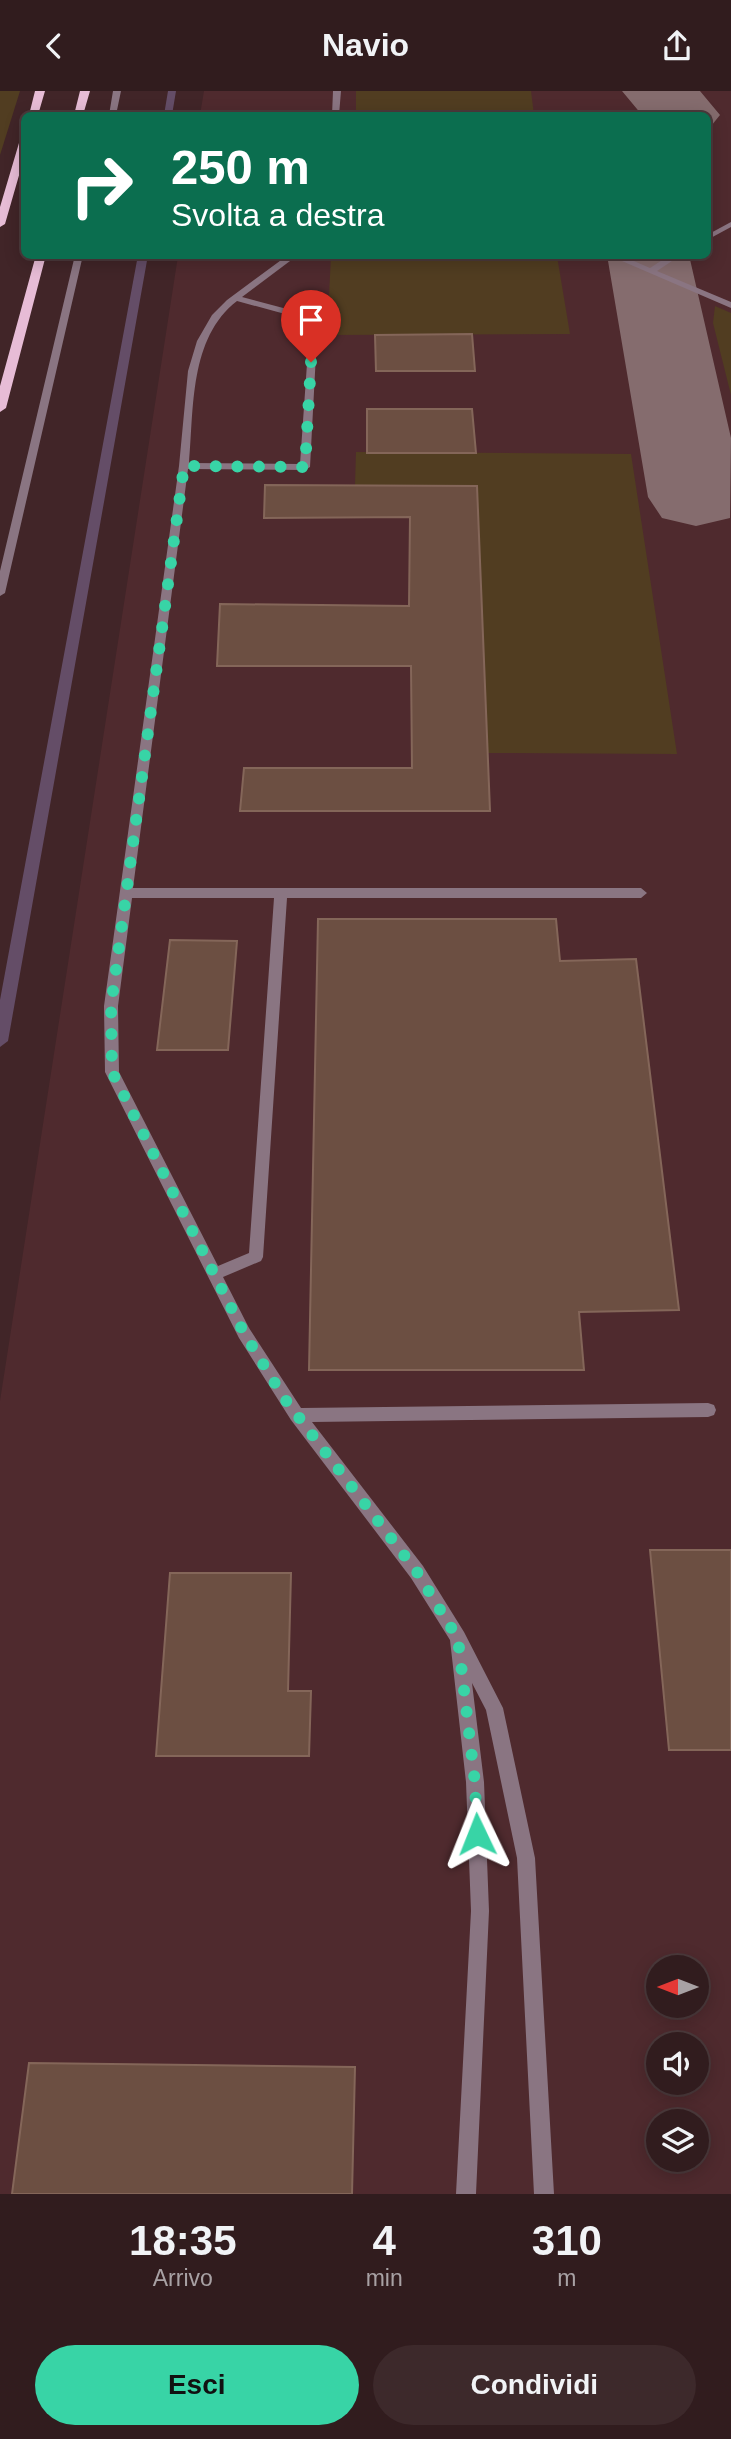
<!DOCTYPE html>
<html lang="it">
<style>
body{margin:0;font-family:Arial,sans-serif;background:#3d292b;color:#f1f3f6;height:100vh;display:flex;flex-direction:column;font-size:26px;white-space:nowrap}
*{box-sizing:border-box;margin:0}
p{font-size:23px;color:#a8a1a4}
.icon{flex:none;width:38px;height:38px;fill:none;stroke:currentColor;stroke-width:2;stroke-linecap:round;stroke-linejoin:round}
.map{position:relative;height:2103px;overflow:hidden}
.drawer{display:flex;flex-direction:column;background:#311c1e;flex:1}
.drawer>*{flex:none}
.hud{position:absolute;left:21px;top:21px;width:690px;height:147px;border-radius:10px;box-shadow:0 4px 18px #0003,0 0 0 2px #4c3a3c;background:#0b6e4f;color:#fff;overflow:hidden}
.needle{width:46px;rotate:270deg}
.controls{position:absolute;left:646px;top:1864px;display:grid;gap:14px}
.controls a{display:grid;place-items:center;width:63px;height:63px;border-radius:50%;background:#311c1e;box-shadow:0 4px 18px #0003,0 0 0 2px #4c3a3c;font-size:35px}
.pin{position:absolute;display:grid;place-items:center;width:60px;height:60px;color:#fff;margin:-72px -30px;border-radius:50% 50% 50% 0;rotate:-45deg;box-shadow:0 0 7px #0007}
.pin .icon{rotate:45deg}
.me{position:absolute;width:77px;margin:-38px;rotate:358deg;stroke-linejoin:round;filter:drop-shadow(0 0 5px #0008)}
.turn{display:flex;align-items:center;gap:24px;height:147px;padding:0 35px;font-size:32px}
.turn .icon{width:91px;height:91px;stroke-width:2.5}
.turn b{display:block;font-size:49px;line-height:60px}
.eta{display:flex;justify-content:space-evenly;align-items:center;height:119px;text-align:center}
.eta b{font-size:42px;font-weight:700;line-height:49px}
.button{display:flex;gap:14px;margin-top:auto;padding:14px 35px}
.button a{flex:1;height:80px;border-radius:42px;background:#38d4a6;color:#111;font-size:28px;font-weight:700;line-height:80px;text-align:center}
.button a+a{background:#3d292b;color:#f1f3f6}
header{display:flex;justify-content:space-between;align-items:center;height:91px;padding:0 35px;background:#311c1e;font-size:32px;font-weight:700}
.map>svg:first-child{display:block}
</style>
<header><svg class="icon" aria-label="back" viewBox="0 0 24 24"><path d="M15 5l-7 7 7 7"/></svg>Navio<svg class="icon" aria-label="share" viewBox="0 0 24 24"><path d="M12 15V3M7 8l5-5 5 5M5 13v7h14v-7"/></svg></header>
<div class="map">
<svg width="731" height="2103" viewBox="0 0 731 2103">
<rect width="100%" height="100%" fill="#412528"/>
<!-- built -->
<path fill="#4f2a2e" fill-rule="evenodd" d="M204 0H731V2103H0V1310L178 165 707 164V24H200ZM658 1876H696V1914H658ZM658 1953H696V1992H658ZM658 2030H696V2068H658Z"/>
<!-- green -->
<path fill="#513d21" d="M0 0H20L0 64Z
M356 0H531L534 24H356Z
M331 165H557L570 243 327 244Z
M715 215 731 222V304L713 232Z
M356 361 631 363 677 663 488 662 477 395 355 394Z"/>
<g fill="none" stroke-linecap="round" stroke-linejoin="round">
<!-- stream -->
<path fill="#644d67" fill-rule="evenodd" d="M168 0H176L172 24H164Z
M138 164H148L8 950 0 956V909Z"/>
<!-- taxiway -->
<path fill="#856c6e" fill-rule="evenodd" d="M622 0H700L720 24 707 40V24H642Z
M607 164H689L731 347 730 427 696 435 662 427 648 406Z"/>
</g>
<!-- building -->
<path fill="#6c4f42" stroke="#846659" stroke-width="2" d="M472 243 475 280H376L375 244Z
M367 318H472L476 362H367Z
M265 394 477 395 490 720H240L244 677H412L411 575H217L220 513 409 515 410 426 264 427Z
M318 828H556L560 870 636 868 679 1219 579 1221 584 1279H309Z
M170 849 237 850 228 959H157Z
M650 1459H731V1659H669Z
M170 1482H291L288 1600H311L309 1665H156Z
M29 1972 355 1976 352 2103H12Z"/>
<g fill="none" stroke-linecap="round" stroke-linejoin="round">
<!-- service -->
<path fill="#8a7582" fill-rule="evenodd" d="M113 0H121L116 24H109Z
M333 0H341L339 24H332Z
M731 131V136L707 149V144Z
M75 164H83L5 502 0 505V480Z
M288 164H298L242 206 302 222 317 244 310 376 305 379 188 378 133 797H641L647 802 641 807H287L263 1166 261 1170 223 1186 249 1237 301 1317 708 1312 714 1314 716 1319 714 1324 708 1326 312 1331 423 1475 464 1541 503 1617 535 1767 554 2103H534L517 1767 486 1619 472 1592 484 1691 489 1820 476 2103H456L471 1820 466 1691 450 1549 411 1487 291 1329 239 1247 105 981 104 915 179 375 188 280 197 250 212 224 227 209ZM237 210 296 226 309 244 300 373 189 372C194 318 189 247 237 210ZM132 807H274L249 1162 218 1175 119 981 118 915Z
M608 164H620L650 177 670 164H681L657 180 731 211V217Z"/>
<!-- primary -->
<path fill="#e7bcd6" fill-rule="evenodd" d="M35 0H45L38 24H29Z
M80 0H90L83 24H74Z
M24 49V67L5 133 0 136V116L19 52Z
M36 164H46L6 317 0 321V295Z"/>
</g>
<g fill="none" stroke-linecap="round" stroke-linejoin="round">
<!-- route -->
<path stroke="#38d4a6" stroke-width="12" stroke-dasharray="0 21.6" d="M311 271 305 376 184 375 111 915 112 981 244 1242 284 1307 417 1481 458 1548 475 1692 477 1743"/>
</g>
</svg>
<div class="controls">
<a><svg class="needle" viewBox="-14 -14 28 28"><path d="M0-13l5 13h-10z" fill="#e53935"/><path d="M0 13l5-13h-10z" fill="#a8a1a4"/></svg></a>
<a><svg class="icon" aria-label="sound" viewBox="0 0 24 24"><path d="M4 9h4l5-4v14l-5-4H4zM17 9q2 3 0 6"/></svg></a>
<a><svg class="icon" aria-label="layers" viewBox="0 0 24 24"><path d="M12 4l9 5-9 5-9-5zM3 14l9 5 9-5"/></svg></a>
</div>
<div class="pin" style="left:311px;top:271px;background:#d93025"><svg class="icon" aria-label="arrive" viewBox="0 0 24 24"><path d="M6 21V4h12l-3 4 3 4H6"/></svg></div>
<svg class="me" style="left:477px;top:1743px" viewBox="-20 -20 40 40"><path d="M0-17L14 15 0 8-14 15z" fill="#38d4a6" stroke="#fff" stroke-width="4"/></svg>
<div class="hud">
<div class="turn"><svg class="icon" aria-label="right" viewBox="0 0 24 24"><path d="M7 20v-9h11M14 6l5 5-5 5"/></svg><div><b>250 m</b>Svolta a destra</div></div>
</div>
</div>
<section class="drawer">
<div class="eta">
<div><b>18:35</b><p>Arrivo</p></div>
<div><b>4</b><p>min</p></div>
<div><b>310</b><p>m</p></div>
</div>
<div class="button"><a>Esci</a><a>Condividi</a></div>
</section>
